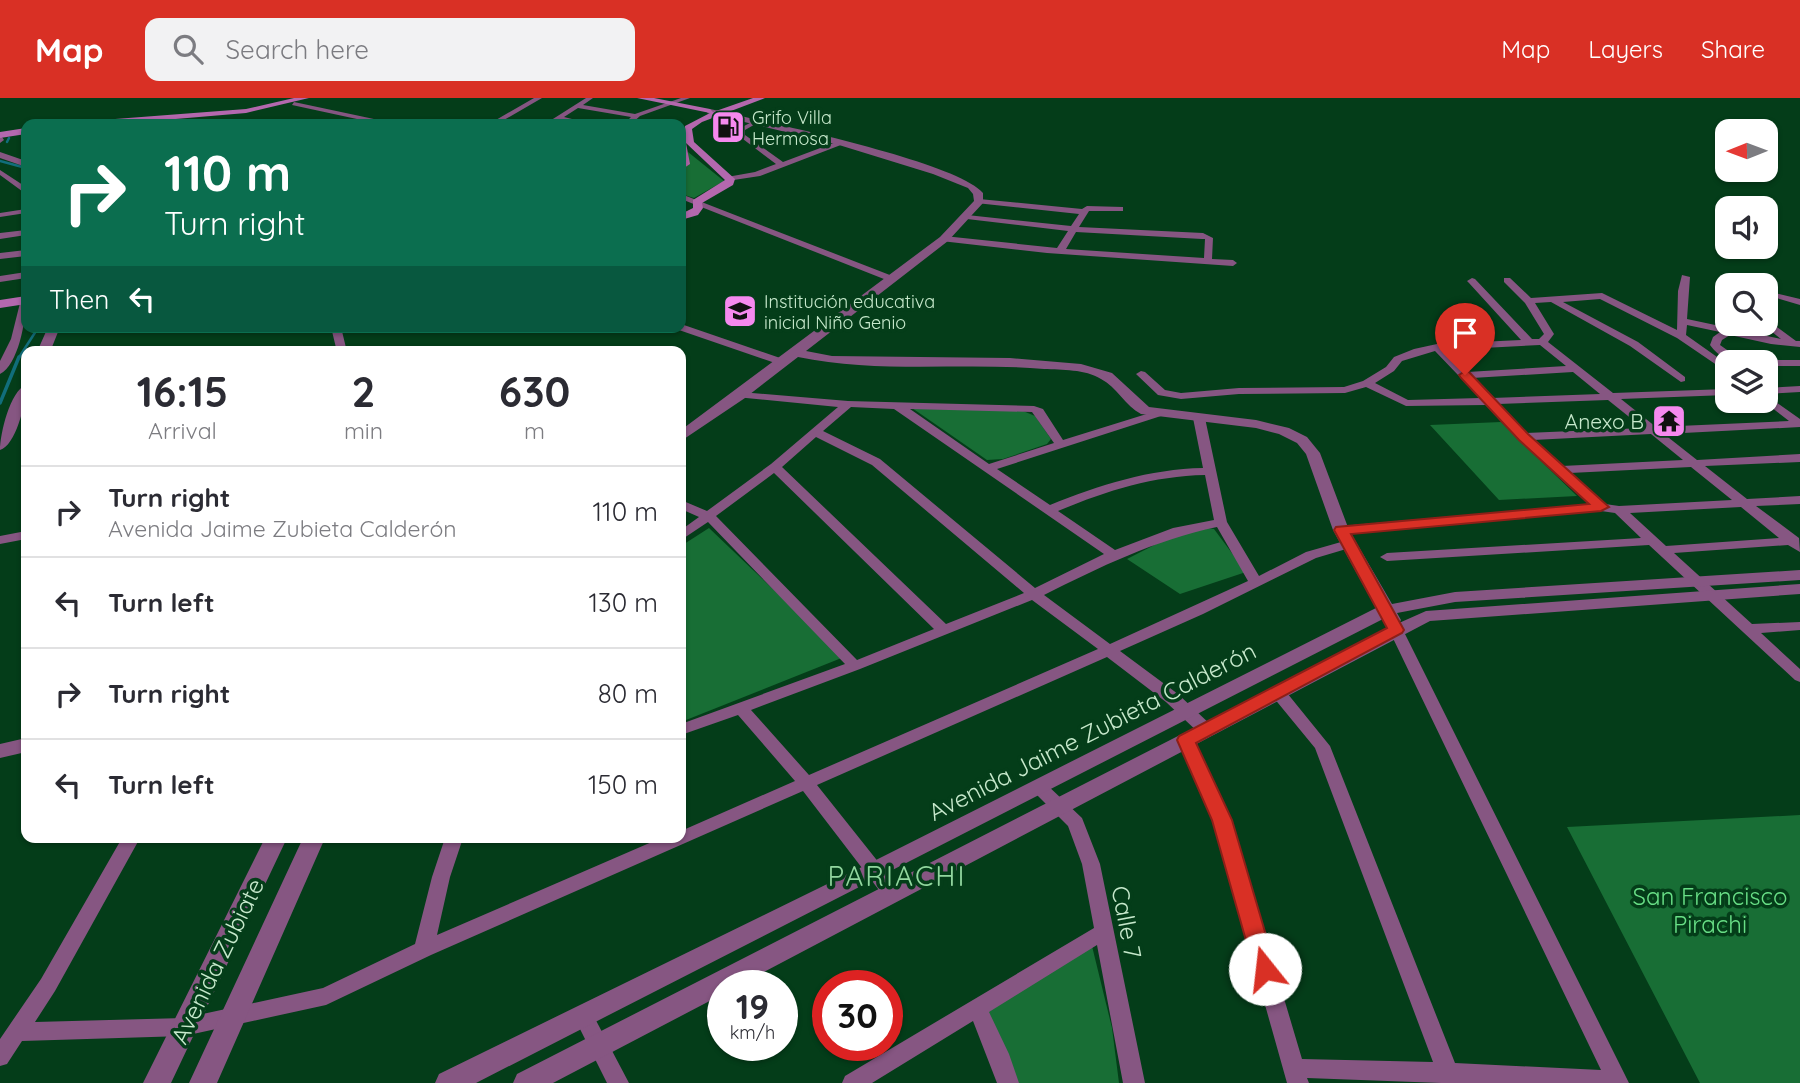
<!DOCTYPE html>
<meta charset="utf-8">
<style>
body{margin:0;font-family:Quicksand,sans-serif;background:#f2f2f3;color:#2b2b33;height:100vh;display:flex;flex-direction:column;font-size:26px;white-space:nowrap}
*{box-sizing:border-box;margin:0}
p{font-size:23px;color:#7c7c81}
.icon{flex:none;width:38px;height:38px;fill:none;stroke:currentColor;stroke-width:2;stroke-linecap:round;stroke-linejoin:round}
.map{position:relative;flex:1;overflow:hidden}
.details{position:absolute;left:21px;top:248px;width:665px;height:497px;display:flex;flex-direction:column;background:#fff;border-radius:14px;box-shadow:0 2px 5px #0004}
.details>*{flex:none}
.top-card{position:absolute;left:21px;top:21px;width:665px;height:214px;border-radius:14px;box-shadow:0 2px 5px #0004;background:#0b6e4f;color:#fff;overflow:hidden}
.needle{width:46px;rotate:269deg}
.tools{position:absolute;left:1715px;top:21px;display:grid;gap:14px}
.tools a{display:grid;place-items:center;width:63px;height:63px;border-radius:14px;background:#fff;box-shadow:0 2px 5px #0004;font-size:35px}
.speed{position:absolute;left:707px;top:872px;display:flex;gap:14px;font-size:35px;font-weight:700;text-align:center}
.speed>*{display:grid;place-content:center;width:91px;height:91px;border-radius:50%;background:#fff;box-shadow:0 2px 5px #0004;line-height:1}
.speed small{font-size:18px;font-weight:400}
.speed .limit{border:10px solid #d22;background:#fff;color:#111}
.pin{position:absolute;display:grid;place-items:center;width:60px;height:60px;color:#fff;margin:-72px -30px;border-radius:50% 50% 50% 0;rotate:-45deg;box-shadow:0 0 7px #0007}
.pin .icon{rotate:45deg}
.me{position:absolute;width:77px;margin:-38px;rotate:344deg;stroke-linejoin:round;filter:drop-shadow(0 0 5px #0008)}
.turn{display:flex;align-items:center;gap:24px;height:147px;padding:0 28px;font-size:32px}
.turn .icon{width:91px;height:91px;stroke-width:2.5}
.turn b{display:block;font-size:49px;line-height:60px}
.then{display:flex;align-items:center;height:66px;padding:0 28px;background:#0003;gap:14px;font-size:26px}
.eta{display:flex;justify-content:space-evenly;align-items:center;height:119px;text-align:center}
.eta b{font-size:42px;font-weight:700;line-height:49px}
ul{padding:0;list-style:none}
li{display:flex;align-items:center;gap:21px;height:91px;padding:0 28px;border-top:2px solid #e1e1e2}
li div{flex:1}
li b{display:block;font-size:26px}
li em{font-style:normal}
header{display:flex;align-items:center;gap:42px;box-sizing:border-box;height:98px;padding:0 35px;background:#d93025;color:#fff}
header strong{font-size:33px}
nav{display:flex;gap:38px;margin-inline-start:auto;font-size:24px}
.search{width:490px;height:63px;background:#f2f2f3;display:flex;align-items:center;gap:18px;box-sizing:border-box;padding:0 24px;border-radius:14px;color:#7c7c81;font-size:26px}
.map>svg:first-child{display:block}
</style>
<header>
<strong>Map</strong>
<div class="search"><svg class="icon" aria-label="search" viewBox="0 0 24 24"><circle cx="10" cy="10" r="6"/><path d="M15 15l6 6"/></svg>Search here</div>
<nav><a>Map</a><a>Layers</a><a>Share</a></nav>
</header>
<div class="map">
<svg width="1800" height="985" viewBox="0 0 1800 985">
<rect width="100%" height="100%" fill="#043d19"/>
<!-- green -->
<path fill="#186e35" d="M688 54 724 83 694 100 681 96V73L688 64Z
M912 310 1023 313 1035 318 1051 341 1047 346 1003 361 987 362Z
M1501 324 1577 398 1499 402 1430 327Z
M709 430 844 559 681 624V448Z
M1208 430 1214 431 1246 474 1180 496 1127 461 1170 439Z
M1800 717V985H1700L1567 729Z
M1092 848 1112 930 1119 985H1015L987 912Z"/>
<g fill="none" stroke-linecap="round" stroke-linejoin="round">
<!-- stream-far1 -->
<path stroke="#116e7b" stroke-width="2.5" d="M7 44 9 40
M0 63 26 70
M18 261 36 233 35 229"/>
<!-- stream -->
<path stroke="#116e7b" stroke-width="3.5" d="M0 305 19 259"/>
<!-- minor -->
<path fill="#865682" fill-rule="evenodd" d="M534 0H542L497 26H489Z
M586 0H593L583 7 635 16 681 0H690L640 18 631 26H624L631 19 578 10 564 19 592 26 559 22 552 26H545Z
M294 4 388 24 391 26H380L292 7Z
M756 22 759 24 745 32V37L783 64 839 43 846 45 760 78 727 83V79L755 74 776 66 739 38 740 30Z
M0 72 26 89V96L0 77Z
M681 96 895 179 897 181 889 183 681 101Z
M979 101 1082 111 1087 108 1123 109V113H1089L1079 129 1203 135 1213 140 1212 161 1233 162 1237 165 1233 168 1047 155 941 143V139L944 138 1057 150 1068 133 967 121 963 119 967 117 1071 128 1079 116 976 105 975 103ZM1076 134 1202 141H1205L1204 160 1066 151Z
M26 111V115L0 119V115Z
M26 132V137L0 141V135Z
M26 152V158L0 161V155Z
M26 174V180L0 184V178Z
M1682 177 1690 179 1687 221 1781 241 1762 226H1766V222L1769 223 1796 243H1800V249L1771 246 1730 237 1722 242 1720 247 1744 264C1729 265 1719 259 1710 247L1713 239 1720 234 1687 227 1686 237 1727 266V274L1677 240 1600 201 1563 204 1638 244 1685 279V283L1681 284 1630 248 1551 204 1535 205 1554 236 1548 244 1613 295 1727 291V297L1621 301 1656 329 1789 323 1763 303H1766V297L1800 321V329L1664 336 1697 362 1800 356V364L1705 368 1747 401 1800 398V406L1756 408 1799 440 1800 454 1788 447 1674 455 1752 526 1800 524V532L1761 535 1800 571V584L1795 582 1649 447 1387 463 1380 459 1387 455 1641 440 1615 415 1601 413 1336 435 1334 432 1336 429 1341 428 1590 406 1519 341 1486 307 1406 308 1366 289 1345 295 1239 296 1181 301 1158 297 1136 276 1141 273 1145 274 1165 292 1181 295 1239 290 1344 289 1363 283 1386 269 1394 259 1414 251 1437 246 1521 242 1469 185 1467 183 1472 180 1475 181 1532 241H1539L1544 236 1525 205 1504 184V180H1510L1531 200 1602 195 1677 232 1678 193ZM1540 247 1566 268 1467 274 1445 252ZM1435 253 1480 300 1408 302 1375 285 1394 273 1402 263ZM1573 274 1600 296 1492 300 1472 280ZM1608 302 1643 330 1526 335 1498 306ZM1651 336 1683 362 1562 368 1533 342ZM1691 369 1732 402 1619 408 1605 406 1570 375ZM1741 409 1779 440 1666 448 1630 415Z
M1770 194 1800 201V207L1770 198Z
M26 198C27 218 19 267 0 276V263L11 241 21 201Z
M681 226 786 262 787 264 782 267 778 266 676 231 675 229H681Z
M331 229H341L347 254H337Z
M1766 262H1800V268H1766V264H1761Z
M1800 288V294L1766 296V290Z
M740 294 848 303 1034 308 1043 311 1063 342 1153 314H1161V318L997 371 1050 407C1099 387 1150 371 1203 370L1193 320 1199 317 1205 320 1227 424 1259 478 1306 454 1348 442 1355 446 1353 449 1316 460 1203 516 1120 553 1178 596 1212 628 1214 632 1212 636H1200L1166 604 1107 559 817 687 899 790 901 795 899 800 892 802 885 800 803 693 431 857 326 907 184 938 22 943 7 966 0 968V941L41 881 122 740H140L55 893 35 924 184 920 323 890 415 846 432 779 445 740H463L450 779 437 837 661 740H681V733L795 683 738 617 681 637V626L845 566 708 424 681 442V432L699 419 681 411V402L707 413 771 366 838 309 736 299V295ZM851 309 894 311 1104 456 1035 490 880 361 823 333ZM910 311 1032 314 1054 345 989 366ZM816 339 872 367 1024 495 946 526 782 369ZM774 375 934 531 857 562 716 418ZM1205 377 1214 422 1173 430 1115 452 1058 413C1106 393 1153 378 1205 377ZM1217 429 1248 483 1110 546 1044 497C1100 469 1155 442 1217 429ZM1032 502 1098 551 809 677 751 612 860 571Z
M26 433V441L0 446V438Z
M1396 528 1403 532 1629 985H1441L1307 980 1309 985H1287L1213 722 1178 642 1180 638H1192L1194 642 1231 722 1302 961 1433 964 1315 650 1269 594 1271 590H1283L1330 648 1455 965 1601 972 1389 532Z
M1039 683 1045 685 1082 720 1100 766 1145 985H1123L1097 847 989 914 1009 956 1019 985H997L973 923 872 985H842L845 978 1094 830 1082 766 1068 728 1033 693 1030 689 1033 685Z
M584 910 591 913 629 985H607L574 919 577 913Z"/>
<!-- tertiary -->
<path fill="#865682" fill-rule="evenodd" d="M710 11C760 23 956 63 983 95V105L948 143 806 253 832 258 1010 260 1081 266 1112 275 1149 309 1256 322 1289 330 1307 339 1320 355 1349 432 1392 506 1455 494 1800 472V482L1455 504 1397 515 1401 522 1399 525 1426 513 1800 486V496L1430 523 739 887H723V896L553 985H513L517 976 1395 527 1386 526 1383 521 476 985H435L439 976 866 767 1376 510 1333 432 1306 356 1297 345 1279 336 1256 330 1141 316C1125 308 1117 289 1101 281 1085 271 1062 272 1044 271 963 264 878 276 798 259L745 300 681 343V332L940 139 974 103 973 96 968 90 933 76 839 47 707 15Z
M0 36 4 42 0 45Z
M0 54 26 63V69L0 60Z
M48 229H60L50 254H37Z
M26 287C27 302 16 348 0 352 0 336 10 293 26 287Z
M26 640V654L0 660V646Z
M265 740H287L171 985H143Z
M303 740H325L217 985H189Z"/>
<!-- secondary -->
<path fill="#b468ae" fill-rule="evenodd" d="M294 0H309L246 15 117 26H85L89 23 246 11Z
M637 0H654L710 11 713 14 753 0H765L702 24 692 31 694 44 735 81 733 87 702 105 703 110 698 117 681 122V116L693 110V102L725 82 686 45 690 66 681 72V41L685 44V28L710 15Z
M26 30V36L0 40V34Z
M26 198V206L0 210V202Z"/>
</g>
<!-- route -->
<path fill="#d93025" stroke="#8d1f18" stroke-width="2" d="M1465 273 1469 274 1528 336 1609 409 1601 413 1351 436 1404 532 1402 535 1196 645 1232 722 1276 871 1273 877 1265 880 1257 877 1254 871 1212 722 1177 642 1179 638 1387 530 1334 432 1336 429 1589 406 1519 342 1461 280 1459 277Z"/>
<!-- icons -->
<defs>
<g id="fuel-square" transform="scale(1.75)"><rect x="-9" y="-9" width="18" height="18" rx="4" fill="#f589ee" stroke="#043d19"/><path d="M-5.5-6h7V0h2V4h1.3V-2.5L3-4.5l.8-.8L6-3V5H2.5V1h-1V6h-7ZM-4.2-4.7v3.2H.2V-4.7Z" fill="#111"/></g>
<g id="school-square" transform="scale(1.75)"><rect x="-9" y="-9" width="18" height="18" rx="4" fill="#f589ee" stroke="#043d19"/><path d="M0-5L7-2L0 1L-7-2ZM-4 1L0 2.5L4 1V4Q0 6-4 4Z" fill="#111"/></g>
<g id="temple-square" transform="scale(1.75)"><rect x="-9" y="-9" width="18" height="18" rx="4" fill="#f589ee" stroke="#043d19"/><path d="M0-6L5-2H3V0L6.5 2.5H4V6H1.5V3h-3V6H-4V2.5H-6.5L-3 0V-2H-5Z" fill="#111"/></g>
</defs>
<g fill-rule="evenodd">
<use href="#fuel-square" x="728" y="29"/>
<use href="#school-square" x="740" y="213"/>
<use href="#temple-square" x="1669" y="323"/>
</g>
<g text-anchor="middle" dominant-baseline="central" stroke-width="7" stroke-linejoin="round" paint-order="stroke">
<!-- far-poi labels -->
<g font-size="18" fill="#c7e9cc" stroke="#043d19" text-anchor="start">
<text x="752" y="19">Grifo Villa<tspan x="752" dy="21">Hermosa</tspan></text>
<text x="764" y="203">Institución educativa<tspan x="764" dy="21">inicial Niño Genio</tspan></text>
</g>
<!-- poi labels -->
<g font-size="21" fill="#c7e9cc" stroke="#043d19" text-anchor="end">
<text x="1644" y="323">Anexo B</text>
</g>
<!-- near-street labels -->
<g font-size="24" fill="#c7e9cc" stroke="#043d19">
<text transform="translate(1092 633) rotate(-27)">Avenida Jaime Zubieta Calderón</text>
<text transform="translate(1127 824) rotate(79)">Calle 7</text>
<text transform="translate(217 863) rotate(-64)">Avenida Zubiate</text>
</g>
<!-- near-park labels -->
<g font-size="24" fill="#68df86" stroke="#043d19">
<text x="1710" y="798">San Francisco<tspan x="1710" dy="28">Pirachi</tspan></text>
</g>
<!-- near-quarter labels -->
<g font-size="28" letter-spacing="2" fill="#92d79f" stroke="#043d19">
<text x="897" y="777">PARIACHI</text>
</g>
</g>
</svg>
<div class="tools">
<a><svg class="needle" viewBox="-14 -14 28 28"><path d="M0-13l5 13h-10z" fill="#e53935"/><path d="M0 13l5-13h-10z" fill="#7c7c81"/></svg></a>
<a><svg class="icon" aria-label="sound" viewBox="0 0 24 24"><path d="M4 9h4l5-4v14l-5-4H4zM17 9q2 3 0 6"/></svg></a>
<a><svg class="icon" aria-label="search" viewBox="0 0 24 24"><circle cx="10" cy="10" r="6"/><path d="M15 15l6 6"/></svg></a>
<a><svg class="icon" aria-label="layers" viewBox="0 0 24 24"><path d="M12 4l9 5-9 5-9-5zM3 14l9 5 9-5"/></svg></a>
</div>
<div class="speed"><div>19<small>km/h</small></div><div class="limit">30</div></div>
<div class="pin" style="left:1465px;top:277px;background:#d93025"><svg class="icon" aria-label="arrive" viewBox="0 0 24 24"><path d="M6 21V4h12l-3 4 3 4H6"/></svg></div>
<svg class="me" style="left:1265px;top:871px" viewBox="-20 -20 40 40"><circle r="19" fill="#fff"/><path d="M0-13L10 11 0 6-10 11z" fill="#d93025"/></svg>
<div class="top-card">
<div class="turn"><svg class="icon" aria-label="right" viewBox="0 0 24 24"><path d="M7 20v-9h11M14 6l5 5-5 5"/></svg><div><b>110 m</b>Turn right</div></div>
<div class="then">Then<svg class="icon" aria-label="left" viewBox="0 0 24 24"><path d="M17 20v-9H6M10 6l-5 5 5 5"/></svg></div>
</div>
<section class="details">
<div class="eta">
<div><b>16:15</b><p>Arrival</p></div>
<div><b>2</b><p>min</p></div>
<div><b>630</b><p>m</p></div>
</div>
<ul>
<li><svg class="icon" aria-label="right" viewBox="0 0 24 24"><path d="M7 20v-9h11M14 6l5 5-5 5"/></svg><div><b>Turn right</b><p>Avenida Jaime Zubieta Calderón</p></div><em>110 m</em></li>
<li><svg class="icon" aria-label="left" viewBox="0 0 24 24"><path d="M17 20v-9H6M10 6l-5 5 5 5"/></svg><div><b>Turn left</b></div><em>130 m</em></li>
<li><svg class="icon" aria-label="right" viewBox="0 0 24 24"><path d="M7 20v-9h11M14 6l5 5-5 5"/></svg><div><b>Turn right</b></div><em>80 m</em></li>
<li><svg class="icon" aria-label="left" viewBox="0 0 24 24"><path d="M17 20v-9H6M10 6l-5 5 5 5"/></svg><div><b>Turn left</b></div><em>150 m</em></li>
</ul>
</section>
</div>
